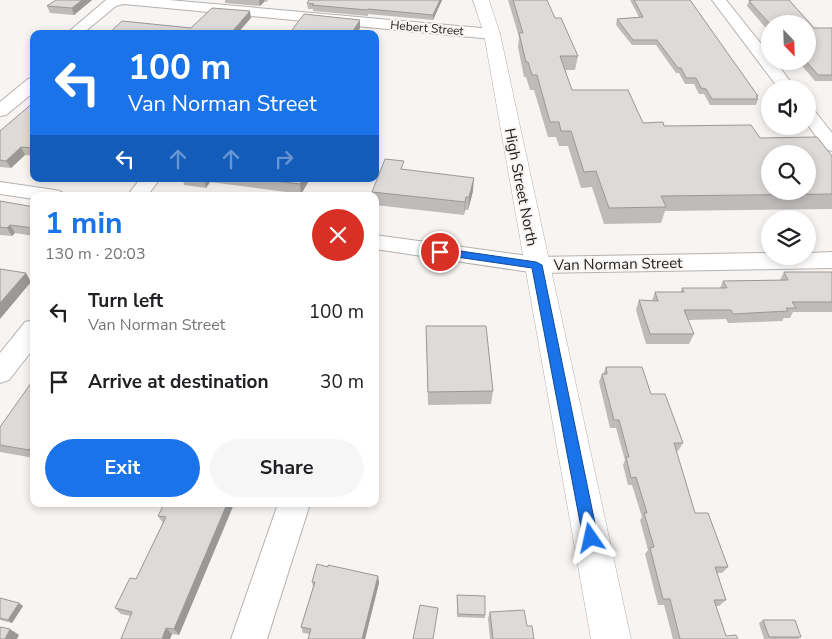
<!DOCTYPE html>
<meta charset="utf-8">
<style>
body{margin:0;font-family:"Nunito Sans",sans-serif;background:#f6f6f6;color:#202124;height:100vh;display:flex;flex-direction:column;font-size:19px;white-space:nowrap}
*{box-sizing:border-box;margin:0}
p{font-size:16px;color:#757577}
.icon{flex:none;width:28px;height:28px;fill:none;stroke:currentColor;stroke-width:2;stroke-linecap:round;stroke-linejoin:round}
.map{position:relative;flex:1;overflow:hidden}
.panel{position:absolute;left:30px;top:192px;width:349px;height:315px;display:flex;flex-direction:column;background:#fff;border-radius:10px;box-shadow:0 2px 8px #0003}
.panel>*{flex:none}
.top-card{position:absolute;left:30px;top:30px;width:349px;height:152px;border-radius:10px;box-shadow:0 2px 8px #0003;background:#1a73e8;color:#fff;overflow:hidden}
.needle{width:32px;rotate:157deg}
.buttons{position:absolute;left:761px;top:15px;display:grid;gap:10px}
.buttons a{display:grid;place-items:center;width:55px;height:55px;border-radius:50%;background:#fff;box-shadow:0 2px 8px #0003;font-size:25px}
.pin{position:absolute;display:grid;place-items:center;width:42px;height:42px;color:#fff;margin:-21px;border:2px solid #fff;border-radius:50%;box-shadow:0 1px 5px #0007}
.me{position:absolute;width:55px;margin:-28px;rotate:349deg;stroke-linejoin:round;filter:drop-shadow(0 0 4px #0008)}
.turn{display:flex;align-items:center;gap:18px;height:105px;padding:0 15px;font-size:22px}
.turn .icon{width:65px;height:65px;stroke-width:2.5}
.turn b{display:block;font-size:35px;line-height:42px}
.lanes{display:flex;align-items:center;height:48px;padding:0 15px;background:#0003;justify-content:center;gap:25px;direction:ltr}
.lanes .off{opacity:.35}
.round{display:grid;place-items:center;flex:none;width:52px;height:52px;border-radius:26px;background:#f6f6f6}
.summary{display:flex;align-items:center;justify-content:space-between;height:85px;padding:0 15px}
h1{font-size:30px;font-weight:700;line-height:38px;color:#1a73e8}
.action{display:flex;gap:10px;margin-top:auto;padding:10px 15px}
.action a{flex:1;height:58px;border-radius:30px;background:#1a73e8;color:#fff;font-size:20px;font-weight:700;line-height:58px;text-align:center}
.action a+a{background:#f6f6f6;color:#202124}
ul{padding:0;list-style:none}
li{display:flex;align-items:center;gap:15px;height:70px;padding:0 15px}
li div{flex:1}
li b{display:block;font-size:19px}
li em{font-style:normal}
.map>svg:first-child{display:block}
</style>
<div class="map">
<svg width="832" height="639" viewBox="0 0 832 639">
<rect width="100%" height="100%" fill="#f7f4f2"/>
<g fill="none" stroke-linecap="round" stroke-linejoin="round">
<!-- minor casing -->
<g stroke="#b5b2b0" stroke-width="2">
<path id="minor" d="M106 0H169L492 29 497 31 500 34 497 37 492 39 124 4 116 6 82 34H66Z
M712 0H726L770 55V61H775L796 89H779Z
M34 78V92L6 115 0 116V102L28 79Z
M808 109 814 110 832 133V151L825 149 808 125Z
M140 179H160L147 196H127Z
M0 182 55 190 62 192 65 196H34V199L0 194Z
M375 235 536 257 770 253V256H808V253L832 252V268L536 273 375 249Z
M34 320V348L9 380 0 383V353L25 322Z
M278 504H310L267 639H231Z"/>
</g>
<!-- secondary casing -->
<g stroke="#b5b2b0" stroke-width="1">
<path id="secondary" d="M473 0H489L500 34 631 639H591L484 34Z"/>
</g>
<!-- minor -->
<use href="#minor" fill="#fff" fill-rule="evenodd"/>
<!-- secondary -->
<use href="#secondary" fill="#fff" fill-rule="evenodd"/>
</g>
<!-- wall -->
<path fill="#bebbba" d="M92 0 74 15 50 13 47 6Z
M225 0H268L266 2H264L260 6 225 3Z
M442 0 433 20 368 14V16L313 11V9H308L307 3Z
M508 0H547L552 14 578 56 575 70H565L572 90 643 123 760 138 832 156V209L665 211 661 223 604 224 592 187 581 188 568 146H559L556 137H548L534 90H530L526 77H524L518 47 519 37Z
M630 0H690L758 96 757 98 758 99 756 105H710L704 94H699L694 84H685L679 73H676L656 45H632L616 25 617 19 639 17Z
M748 0H789L814 28H832V81H815L798 61H808V24H770V33L747 6 749 1Z
M34 99V156L25 155 11 168 0 167V131L33 103 32 100Z
M404 169 473 191 468 210H465L464 215 375 205V196H372V192Z
M183 179H310L301 194 210 182 206 188 184 185Z
M0 201 34 207V236L15 233 12 236 0 235Z
M784 272H832V312H793L790 318H784L782 321 728 323 726 319 688 320 694 334 689 344H646L636 310 639 300 652 301 655 292H681L682 288H720L723 281 780 280Z
M426 326 493 391 491 404 428 405Z
M606 367 651 394 683 443 678 451H676L695 513 728 567 722 573H717L726 600 719 606H716L726 636 738 639H673L664 605H658L645 554 648 550 640 520 642 517 632 485H628L623 465 625 460 616 428H610L599 382 602 374H603Z
M34 379V458L0 452V427Z
M164 504H234L179 635 172 634 170 639H121L131 616 121 614 115 608 136 579 163 523 158 516Z
M378 576 379 583 365 639H308L310 634 303 633 301 627 313 587 312 582Z
M457 595 485 615V618L457 617Z
M0 598 23 606 12 623 0 620Z
M490 612 527 626 534 639H490L488 618Z
M763 620 801 637 798 639H764L759 623Z"/>
<!-- shaded-wall -->
<path fill="#9b9997" d="M82 0H92L74 15 72 8Z
M260 0H264V2L260 6 259 1Z
M440 0H442L433 20V15Z
M250 11 251 18 237 34H230Z
M360 20V28L357 34H351Z
M21 147 25 155 11 168 6 161Z
M474 178 473 191 468 210 469 197Z
M204 179H209L210 182 206 188Z
M303 179H310L301 194 300 184Z
M466 197 465 210 464 215 465 202Z
M10 225 15 233 12 236 7 228Z
M26 273 31 282 0 319V303Z
M34 443V456L29 450Z
M227 504H234L179 635 174 629Z
M378 576 379 583 365 639H362Z
M19 603 23 606 12 623 8 620Z
M166 628 172 634 170 639H162Z
M10 629 19 635 17 639H5Z"/>
<!-- building -->
<path fill="#dddad8" stroke="#9b9997" fill-rule="evenodd" d="M56 0H82L72 8 47 6Z
M309 0H440L433 15 368 9 367 10 312 5 314 4 307 3Z
M513 0H547L555 18H561L578 56H560L572 90H628L643 123 663 122 664 126 751 125 760 138 817 137 832 156V194L661 196 666 207 609 208 596 171 584 172 571 131H561L559 122H550L537 75H532L528 62H526L519 33H523ZM770 154H808V191H770Z
M634 0H690L758 96H756L758 99H712L706 89 701 88 696 78H686L681 68H678L657 40H633L617 19 643 17Z
M752 0H789L814 28H832V75H818L806 61H808V24H770L749 1Z
M212 8 250 11 230 34H108L122 21 191 28Z
M304 14 360 20 351 34 326 32 325 34H289Z
M34 102V148L21 147 6 161 0 160V131Z
M385 159 404 161 401 169 474 178 469 197H466L465 202 372 192Z
M259 179H303L300 184Z
M0 201 34 207V228L10 225 7 228 0 227Z
M0 269 26 273 0 303Z
M784 272H832V302H792L796 308H786L788 311 733 314 731 310H684L694 334H650L639 300 658 301 655 292H684L682 288H727L723 281 788 280Z
M426 326H486L493 391 428 392Z
M606 367H642L651 394H665L683 443H674L695 513H708L728 567H715L726 600H714L726 636 736 635 738 639H680L670 599H663L650 548 654 547 644 513H647L636 477 631 478 626 457H629L619 420H614L602 374H607Z
M34 379V443L29 450 0 445V427Z
M164 504H227L174 629 166 628 162 639H121L132 612 115 608 130 578 136 579 166 517 158 516Z
M317 564 328 567V565L378 576 362 639H308L311 629 301 627 315 582H312Z
M457 595 485 596V615L458 614Z
M0 598 19 603 8 620 0 618Z
M420 605 438 608 433 639H413Z
M524 610 527 626H532L534 639H493L490 612Z
M763 620H795L801 637H769Z
M0 627 10 629 5 639H0Z"/>
<!-- route -->
<path fill="#1a73e8" stroke="#114b97" d="M440 248 536 262 542 265 598 538 596 543 591 545 585 543 583 538 532 268 436 254 434 252 436 249Z"/>
<g text-anchor="middle" dominant-baseline="central" stroke-width="4" stroke-linejoin="round" paint-order="stroke">
<!-- far-street labels -->
<g font-size="12" fill="#232222" stroke="#f7f4f2">
<text transform="translate(427 28) rotate(5)">Hebert Street</text>
</g>
<!-- street labels -->
<g font-size="15" fill="#232222" stroke="#f7f4f2">
<text transform="translate(521 187) rotate(79)">High Street North</text>
<text transform="translate(618 264) rotate(-1)">Van Norman Street</text>
</g>
</g>
</svg>
<div class="buttons">
<a><svg class="needle" viewBox="-14 -14 28 28"><path d="M0-13l5 13h-10z" fill="#e53935"/><path d="M0 13l5-13h-10z" fill="#757577"/></svg></a>
<a><svg class="icon" aria-label="sound" viewBox="0 0 24 24"><path d="M4 9h4l5-4v14l-5-4H4zM17 9q2 3 0 6"/></svg></a>
<a><svg class="icon" aria-label="search" viewBox="0 0 24 24"><circle cx="10" cy="10" r="6"/><path d="M15 15l6 6"/></svg></a>
<a><svg class="icon" aria-label="layers" viewBox="0 0 24 24"><path d="M12 4l9 5-9 5-9-5zM3 14l9 5 9-5"/></svg></a>
</div>
<div class="pin" style="left:440px;top:252px;background:#d93025"><svg class="icon" aria-label="arrive" viewBox="0 0 24 24"><path d="M6 21V4h12l-3 4 3 4H6"/></svg></div>
<svg class="me" style="left:591px;top:538px" viewBox="-20 -20 40 40"><path d="M0-17L14 15 0 8-14 15z" fill="#1a73e8" stroke="#fff" stroke-width="4"/></svg>
<div class="top-card">
<div class="turn"><svg class="icon" aria-label="left" viewBox="0 0 24 24"><path d="M17 20v-9H6M10 6l-5 5 5 5"/></svg><div><b>100 m</b>Van Norman Street</div></div>
<div class="lanes"><svg class="icon" aria-label="left" viewBox="0 0 24 24"><path d="M17 20v-9H6M10 6l-5 5 5 5"/></svg><svg class="icon off" aria-label="ahead" viewBox="0 0 24 24"><path d="M12 20V5M6 11l6-6 6 6"/></svg><svg class="icon off" aria-label="ahead" viewBox="0 0 24 24"><path d="M12 20V5M6 11l6-6 6 6"/></svg><svg class="icon off" aria-label="right" viewBox="0 0 24 24"><path d="M7 20v-9h11M14 6l5 5-5 5"/></svg></div>
</div>
<section class="panel">
<div class="summary"><div><h1>1 min</h1><p>130 m · 20:03</p></div><a class="round" style="background:#d93025;color:#fff"><svg class="icon" aria-label="close" viewBox="0 0 24 24"><path d="M6 6l12 12M18 6L6 18"/></svg></a></div>
<ul>
<li><svg class="icon" aria-label="left" viewBox="0 0 24 24"><path d="M17 20v-9H6M10 6l-5 5 5 5"/></svg><div><b>Turn left</b><p>Van Norman Street</p></div><em>100 m</em></li>
<li><svg class="icon" aria-label="arrive" viewBox="0 0 24 24"><path d="M6 21V4h12l-3 4 3 4H6"/></svg><div><b>Arrive at destination</b></div><em>30 m</em></li>
</ul>
<div class="action"><a>Exit</a><a>Share</a></div>
</section>
</div>
